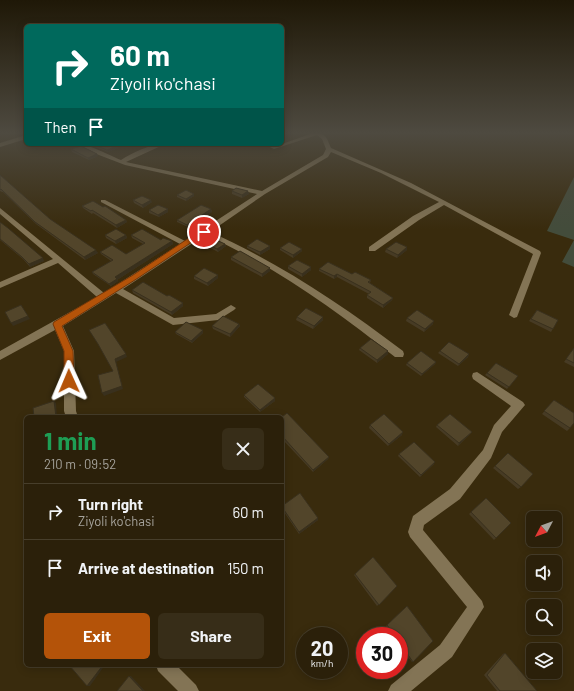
<!DOCTYPE html>
<meta charset="utf-8">
<style>
body{margin:0;font-family:Barlow,sans-serif;background:#372d18;color:#f1f3f6;height:100vh;display:flex;flex-direction:column;font-size:15px;white-space:nowrap}
*{box-sizing:border-box;margin:0}
p{font-size:13px;color:#a6a39c}
.icon{flex:none;width:22px;height:22px;fill:none;stroke:currentColor;stroke-width:2;stroke-linecap:round;stroke-linejoin:round}
.map{position:relative;flex:1;overflow:hidden}
.details{position:absolute;left:24px;top:415px;width:260px;height:252px;display:flex;flex-direction:column;background:#2b200a;border-radius:6px;box-shadow:0 2px 10px #0003,0 0 0 1px #473e2b}
.details>*{flex:none}
.banner{position:absolute;left:24px;top:24px;width:260px;height:122px;border-radius:6px;box-shadow:0 2px 10px #0003,0 0 0 1px #473e2b;background:#00695c;color:#fff;overflow:hidden}
.needle{width:26px;rotate:229deg}
.buttons{position:absolute;left:526px;top:511px;display:grid;gap:8px}
.buttons a{display:grid;place-items:center;width:36px;height:36px;border-radius:6px;background:#2b200a;box-shadow:0 2px 10px #0003,0 0 0 1px #473e2b;font-size:20px}
.speed{position:absolute;left:296px;top:627px;display:flex;gap:8px;font-size:20px;font-weight:700;text-align:center}
.speed>*{display:grid;place-content:center;width:52px;height:52px;border-radius:50%;background:#2b200a;box-shadow:0 2px 10px #0003,0 0 0 1px #473e2b;line-height:1}
.speed small{font-size:10px;font-weight:400}
.speed .limit{border:6px solid #d22;background:#fff;color:#111}
.pin{position:absolute;display:grid;place-items:center;width:34px;height:34px;color:#fff;margin:-17px;border:2px solid #fff;border-radius:50%;box-shadow:0 1px 4px #0007}
.me{position:absolute;width:44px;margin:-22px;rotate:359deg;stroke-linejoin:round;filter:drop-shadow(0 0 3px #0008)}
.turn{display:flex;align-items:center;gap:14px;height:84px;padding:0 20px;font-size:18px}
.turn .icon{width:52px;height:52px;stroke-width:2.5}
.turn b{display:block;font-size:28px;line-height:34px}
.then{display:flex;align-items:center;height:38px;padding:0 20px;background:#0003;gap:8px;font-size:15px}
.round{display:grid;place-items:center;flex:none;width:42px;height:42px;border-radius:6px;background:#372d18}
.overview{display:flex;align-items:center;justify-content:space-between;height:68px;padding:0 20px}
h1{font-size:24px;font-weight:700;line-height:30px;color:#1e9e55}
.button{display:flex;gap:8px;margin-top:auto;padding:8px 20px}
.button a{flex:1;height:46px;border-radius:6px;background:#b45309;color:#fff;font-size:16px;font-weight:700;line-height:46px;text-align:center}
.button a+a{background:#372d18;color:#f1f3f6}
ul{padding:0;list-style:none}
li{display:flex;align-items:center;gap:12px;height:56px;padding:0 20px;border-top:1px solid #473e2b}
li div{flex:1}
li b{display:block;font-size:15px}
li em{font-style:normal}
.map>svg:first-child{display:block}
</style>
<div class="map">
<svg width="574" height="691" viewBox="0 0 574 691">
<rect width="100%" height="100%" fill="#392b0d"/>
<!-- green -->
<path fill="#434c3b" d="M574 177V267L562 262 574 240 547 231Z"/>
<g fill="none" stroke-linecap="round" stroke-linejoin="round">
<!-- minor -->
<path fill="#837455" fill-rule="evenodd" d="M313 133C326 133 327 138 331 148L411 183 540 251 541 253 517 317 514 318 509 315 533 254 444 205 419 220 375 251H369V247L413 216 439 202 381 173 331 152 328 157 265 194 210 232C280 263 342 305 403 351L404 354 403 357H395C335 310 275 266 205 235L123 289 174 318 216 314 231 305 236 308 234 310 218 320 173 325 116 293 63 326 74 351 76 411 78 417H66L64 411V351L55 330 0 360V351L97 297 58 263 0 288V282L53 259 0 214V208L104 293 180 244 101 202V200H105L185 241 257 194 125 165 86 150 79 144C88 144 111 156 121 160 133 152 151 144 165 144L126 162 262 191 323 155 326 149 322 139 317 135 274 149 264 144H282Z
M26 135V139L0 147V143Z
M477 372 523 402 525 405 502 432 491 458 460 499 424 525 423 530 482 601 484 607 452 657 411 691H388L391 685 440 645 467 607 410 537 408 532 413 516 450 489 483 450 494 425 511 406 473 379 472 376 473 373Z
M156 665H176L196 685 199 691H178L158 671Z"/>
</g>
<!-- wall -->
<path fill="#473b24" d="M89 144H113L118 148 108 152 90 145Z
M71 149 97 154 98 156 89 160 72 152Z
M0 175 50 219 98 253 85 260 36 224 3 192H2L0 191Z
M232 191H248L249 194 242 198 232 194Z
M177 195 194 196 186 201 177 197Z
M133 200 152 202 143 208 134 203Z
M82 206 103 207 126 220 127 222 117 228 93 213 92 214 83 208Z
M168 209V212L159 217 149 213V210Z
M211 209 212 212 188 227 177 222V220Z
M0 222 44 261 30 267 23 259 0 240Z
M105 235H126L127 238 116 244 106 238Z
M131 235 161 240 172 241 173 244 117 280 118 281 111 286 93 274 92 272 111 261 101 254 100 252 126 254 143 244 132 238Z
M205 243 225 244 226 246 218 252 205 245Z
M247 246H270V249L260 255 247 248Z
M407 247V250L397 258 385 252 386 249Z
M280 248 302 249V251L293 258 280 250Z
M231 257 270 271 262 277 231 260Z
M288 266 311 267V270L302 277 288 269Z
M319 269 352 274 371 280 370 283 393 298 392 300 383 308 367 298V295L369 294 337 277 334 279 319 271Z
M194 276 218 278 208 286 194 279Z
M132 290 183 303V306L172 315 133 293Z
M537 310 558 320 551 332 529 321Z
M297 317H323V320L313 329 296 320Z
M407 318 433 324 424 332 406 321Z
M239 324 240 326 230 337 213 329 212 326Z
M175 332 203 333 192 343 176 334Z
M360 348 388 354 377 363 359 350Z
M574 348V367L564 362Z
M440 351 469 354 468 357 458 366 438 353Z
M436 362 435 364 421 376 406 365 407 363Z
M487 373 518 376 507 389 485 375Z
M244 395 275 401 260 412 244 397Z
M554 400 570 428 567 431 542 414Z
M282 417 329 457 328 459 313 472 282 439Z
M370 425 402 435 388 446 369 428Z
M437 425 472 432 458 446 436 427Z
M508 453 521 487 518 489 493 468Z
M399 454 434 464 420 477 398 456Z
M486 498 496 538 494 540 469 514Z
M282 506 318 520 299 534 282 509Z
M355 574 397 586 377 606 354 575Z
M407 606 413 662H412L399 645V636H393L386 626Z
M505 653 537 691H497L484 675 503 654Z"/>
<!-- shaded-wall -->
<path fill="#39301d" d="M117 146 118 148 108 152 107 150Z
M97 154 98 156 89 160 88 158Z
M248 191 249 194 242 198V195Z
M194 194V196L186 201V199Z
M151 200 152 202 143 208 142 205Z
M168 209V212L159 217 158 215Z
M211 209 212 212 188 227 187 225Z
M126 220 127 222 117 228 116 225Z
M126 235 127 238 116 244 115 241Z
M172 241 173 244 117 280 118 281 111 286 109 284 115 277Z
M225 244 226 246 218 252 217 249Z
M270 246V249L260 255V252Z
M407 247V250L397 258 398 255Z
M302 249V251L293 258V255Z
M96 250 98 253 85 260 84 257Z
M43 258 44 261 30 267 29 264Z
M311 267V270L302 277V274Z
M270 268V271L262 277V274Z
M337 274V277L334 279V276Z
M218 275V278L208 286 207 283Z
M393 298 392 300 383 308V305Z
M183 303V306L172 315 171 312Z
M21 305 30 319 13 326 11 323Z
M323 317V320L313 329 314 326Z
M434 321 433 324 424 332 425 329Z
M239 324 240 326 230 337V334Z
M203 330V333L192 343 191 341Z
M388 351V354L377 363V360Z
M126 354 127 357 116 362 123 389 104 396 102 393 122 386 115 359Z
M469 354 468 357 458 366 459 364Z
M436 362 435 364 421 376 422 374Z
M275 398V401L260 412V410Z
M54 401 56 403 57 417H56Z
M403 432 402 435 388 446 389 444Z
M472 432 458 446 459 443Z
M329 457 328 459 313 472V470Z
M435 462 434 464 420 477 421 475Z
M318 518V520L299 534V532Z
M103 665H105L90 686H87Z
M129 676H131L145 691H143Z"/>
<!-- building -->
<path fill="#52452a" stroke="#39301d" d="M92 144H113L117 146 107 150Z
M81 146 97 154 88 158 71 149Z
M0 175 50 219 96 250 84 257 35 222 1 189 0 190Z
M236 188 248 191 242 195 232 191Z
M186 190 194 194 186 199 177 195Z
M142 196 151 200 142 205 133 200Z
M93 201 103 207 105 206 126 220 116 225 92 210 91 211 82 206Z
M158 205 168 209 158 215 149 210Z
M201 205 211 209 187 225 177 220Z
M0 222 8 228 43 258 29 264 22 257 0 239Z
M116 229 126 235 115 241 105 235Z
M142 229 161 240 163 238 172 241 115 277 117 279 109 284 92 272 113 260 100 252 112 245 126 254 145 243 131 235Z
M212 238 225 244 217 249 205 243Z
M257 239 270 246 260 252 247 246Z
M289 242 302 249 293 255 280 248Z
M396 242 407 247 398 255 386 249Z
M240 251 270 268 262 274 231 257Z
M297 260 311 267 302 274 288 266Z
M328 262 352 274 355 272 371 280 368 282 393 298 383 305 367 295 371 292 337 274 334 276 319 269Z
M204 268 218 275 207 283 194 276Z
M143 282 167 296 169 295 183 303 171 312 132 290Z
M21 305 28 316 11 323 5 312Z
M306 308 323 317 314 326 297 317Z
M417 310 434 321 425 329 407 318Z
M537 310 558 320 553 329 531 319Z
M223 316 239 324 230 334 212 326Z
M186 322 203 330 191 341 175 332Z
M105 323 126 354 115 359 122 386 102 393 98 375 113 371 98 344 89 330Z
M371 339 388 351 377 360 360 348Z
M449 342 469 354 459 364 440 351Z
M574 348V363L566 359Z
M421 351 436 362 422 374 407 363Z
M496 363 518 376 509 387 487 373Z
M258 384 275 398 260 410 244 395Z
M554 400 574 413V423L570 428 544 411Z
M54 401 56 417H34L33 408Z
M287 413 329 457 313 470 282 436V417Z
M384 414 403 432 389 444 370 425Z
M450 414 472 432 459 443 437 425Z
M414 442 435 462 421 475 399 454Z
M508 453 533 474 521 487 495 466Z
M300 493 318 518 299 532 282 507V506Z
M486 498 511 523 496 538 471 512Z
M373 557 397 586 379 605 355 574Z
M407 606 433 641 413 662 399 642V636H395L387 625Z
M505 653 537 691H500L487 675Z
M69 665H103L87 686Z
M129 676 143 691H117Z"/>
<!-- sky -->
<linearGradient id="sky" x2="0" y2="1"><stop stop-color="#1f1807"/><stop offset="0.58" stop-color="#4e4a40"/><stop offset="1" stop-color="#4e4a40" stop-opacity="0"/></linearGradient>
<rect width="574" height="229" fill="url(#sky)"/>
<!-- route -->
<path fill="#b45309" stroke="#753606" d="M201 230 207 232 138 278 62 326 73 351 74 381 73 383H66L64 381V351L53 324 54 322 133 275Z"/>
</svg>
<div class="buttons">
<a><svg class="needle" viewBox="-14 -14 28 28"><path d="M0-13l5 13h-10z" fill="#e53935"/><path d="M0 13l5-13h-10z" fill="#a6a39c"/></svg></a>
<a><svg class="icon" aria-label="sound" viewBox="0 0 24 24"><path d="M4 9h4l5-4v14l-5-4H4zM17 9q2 3 0 6"/></svg></a>
<a><svg class="icon" aria-label="search" viewBox="0 0 24 24"><circle cx="10" cy="10" r="6"/><path d="M15 15l6 6"/></svg></a>
<a><svg class="icon" aria-label="layers" viewBox="0 0 24 24"><path d="M12 4l9 5-9 5-9-5zM3 14l9 5 9-5"/></svg></a>
</div>
<div class="speed"><div>20<small>km/h</small></div><div class="limit">30</div></div>
<div class="pin" style="left:204px;top:232px;background:#d93025"><svg class="icon" aria-label="arrive" viewBox="0 0 24 24"><path d="M6 21V4h12l-3 4 3 4H6"/></svg></div>
<svg class="me" style="left:69px;top:381px" viewBox="-20 -20 40 40"><path d="M0-17L14 15 0 8-14 15z" fill="#b45309" stroke="#fff" stroke-width="4"/></svg>
<div class="banner">
<div class="turn"><svg class="icon" aria-label="right" viewBox="0 0 24 24"><path d="M7 20v-9h11M14 6l5 5-5 5"/></svg><div><b>60 m</b>Ziyoli ko'chasi</div></div>
<div class="then">Then<svg class="icon" aria-label="arrive" viewBox="0 0 24 24"><path d="M6 21V4h12l-3 4 3 4H6"/></svg></div>
</div>
<section class="details">
<div class="overview"><div><h1>1 min</h1><p>210 m · 09:52</p></div><a class="round"><svg class="icon" aria-label="close" viewBox="0 0 24 24"><path d="M6 6l12 12M18 6L6 18"/></svg></a></div>
<ul>
<li><svg class="icon" aria-label="right" viewBox="0 0 24 24"><path d="M7 20v-9h11M14 6l5 5-5 5"/></svg><div><b>Turn right</b><p>Ziyoli ko'chasi</p></div><em>60 m</em></li>
<li><svg class="icon" aria-label="arrive" viewBox="0 0 24 24"><path d="M6 21V4h12l-3 4 3 4H6"/></svg><div><b>Arrive at destination</b></div><em>150 m</em></li>
</ul>
<div class="button"><a>Exit</a><a>Share</a></div>
</section>
</div>
